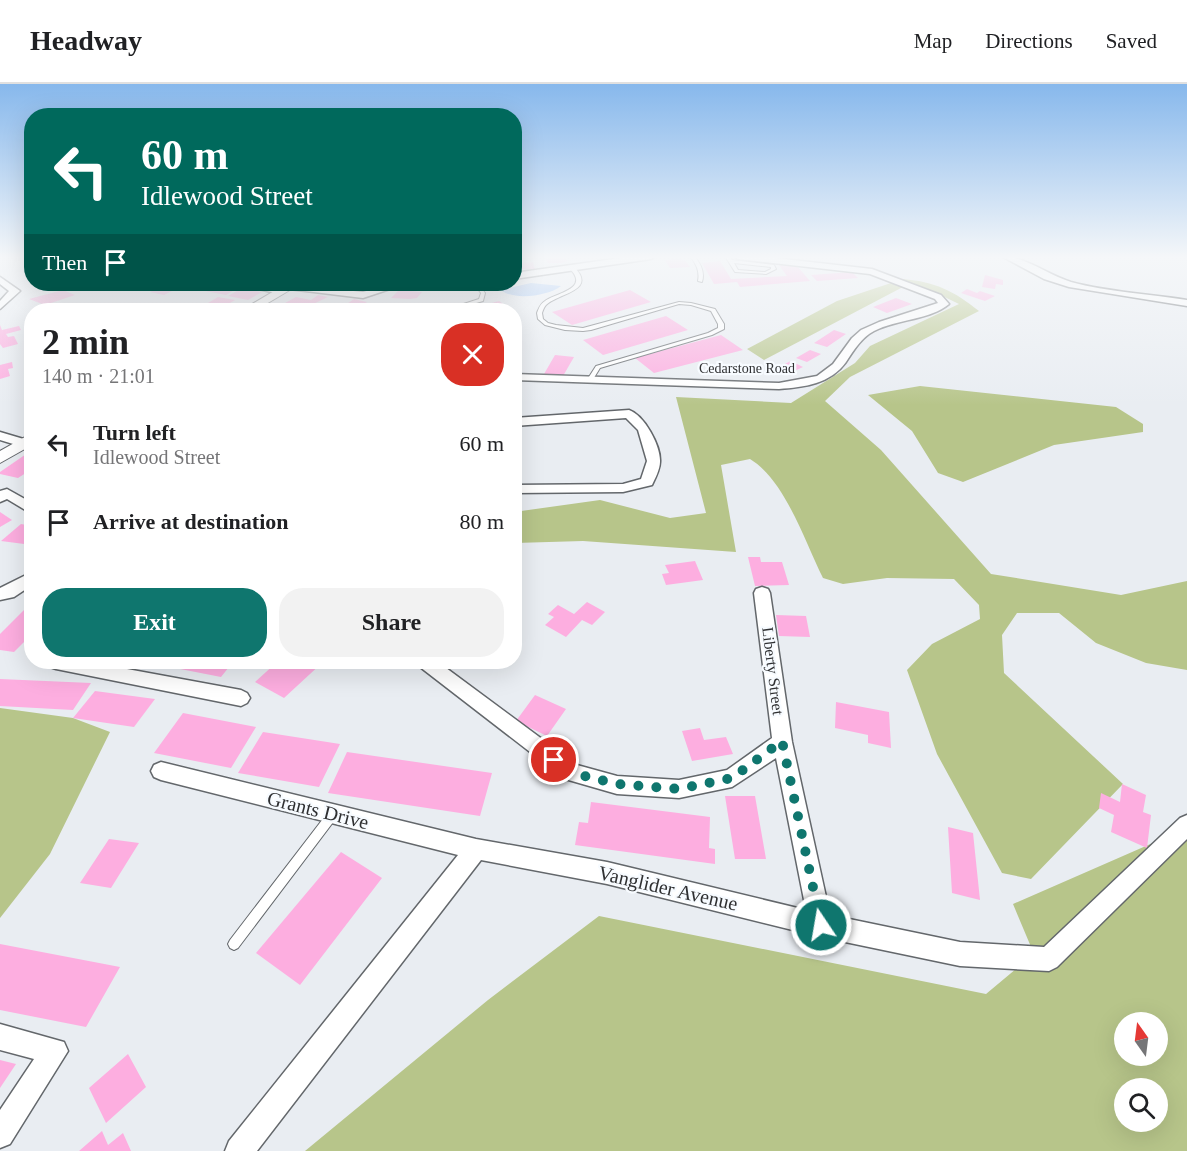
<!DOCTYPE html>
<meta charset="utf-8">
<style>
body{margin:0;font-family:"Times New Roman",serif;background:#f2f2f2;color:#202124;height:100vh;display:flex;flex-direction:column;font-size:22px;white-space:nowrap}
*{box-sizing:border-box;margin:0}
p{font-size:20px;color:#757577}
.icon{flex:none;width:33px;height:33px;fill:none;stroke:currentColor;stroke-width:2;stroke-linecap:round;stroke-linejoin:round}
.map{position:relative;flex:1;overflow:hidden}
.details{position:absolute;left:24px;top:219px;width:498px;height:366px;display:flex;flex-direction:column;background:#fff;border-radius:24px;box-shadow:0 6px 24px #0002}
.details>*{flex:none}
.guide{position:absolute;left:24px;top:24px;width:498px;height:183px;border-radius:24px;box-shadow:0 6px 24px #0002;background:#00695c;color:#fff;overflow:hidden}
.needle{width:39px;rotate:346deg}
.controls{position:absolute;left:1114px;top:928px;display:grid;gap:12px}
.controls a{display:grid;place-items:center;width:54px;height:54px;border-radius:50%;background:#fff;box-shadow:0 6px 24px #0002;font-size:30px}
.pin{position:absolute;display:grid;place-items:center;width:51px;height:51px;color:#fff;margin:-26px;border:3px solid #fff;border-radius:50%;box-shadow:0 2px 6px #0007}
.me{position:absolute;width:66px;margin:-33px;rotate:348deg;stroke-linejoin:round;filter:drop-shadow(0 0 4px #0008)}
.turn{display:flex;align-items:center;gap:21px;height:126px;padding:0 18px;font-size:27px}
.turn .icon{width:78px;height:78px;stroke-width:2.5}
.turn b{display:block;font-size:42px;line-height:51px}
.then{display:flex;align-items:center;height:57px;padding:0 18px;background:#0003;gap:12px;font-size:22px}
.round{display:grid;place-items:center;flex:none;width:63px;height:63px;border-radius:24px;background:#f2f2f2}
.overview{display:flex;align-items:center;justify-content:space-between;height:102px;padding:0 18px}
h1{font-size:36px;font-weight:700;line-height:45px}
.action{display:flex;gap:12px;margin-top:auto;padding:12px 18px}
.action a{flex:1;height:69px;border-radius:24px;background:#0f766e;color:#fff;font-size:24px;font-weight:700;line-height:69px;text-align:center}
.action a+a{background:#f2f2f2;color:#202124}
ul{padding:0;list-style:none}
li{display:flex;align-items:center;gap:18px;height:78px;padding:0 18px}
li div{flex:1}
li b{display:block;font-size:22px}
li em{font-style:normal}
header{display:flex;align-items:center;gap:36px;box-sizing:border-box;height:84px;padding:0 30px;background:#fff;border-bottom:2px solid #e0e0e0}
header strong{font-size:28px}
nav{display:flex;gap:33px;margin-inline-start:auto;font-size:21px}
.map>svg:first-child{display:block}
</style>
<header>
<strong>Headway</strong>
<nav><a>Map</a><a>Directions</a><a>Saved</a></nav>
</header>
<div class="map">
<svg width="1187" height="1067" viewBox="0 0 1187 1067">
<rect width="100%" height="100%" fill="#e9edf2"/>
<!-- green -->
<path fill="#b7c58a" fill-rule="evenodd" d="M903 195C936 198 954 207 979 227L850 293 825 317 881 366 991 490 1121 511 1187 497V586L1146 579 1096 559 1059 529H1017L1002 551 1004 589 1123 700 1031 795 1002 789 937 670 907 586 932 560 980 535 979 521 954 495 887 494 843 500 823 494C805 458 785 396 750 375L721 381 736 468 583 457 515 459 514 428 600 416 670 434 706 429 676 313 791 319 855 279 870 262 959 220 926 204H901L764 276 747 265 837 217Z
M920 302 1116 323 1143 340V348L1054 361 963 398 938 389 912 347 868 311Z
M0 624 73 634 110 648 50 770 0 834Z
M1187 744V1067H305L488 916 599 832 986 910 1034 870 1013 820ZM1125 939H1158V972H1125ZM1125 1005H1158V1038H1125Z"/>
<!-- water -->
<path fill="#96bdf3" d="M531 199 561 202C548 212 514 217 501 206Z"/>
<!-- building -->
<path fill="#fdaee0" d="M564 172 567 177 562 179H548L545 174Z
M514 175 516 179 533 178 535 185H514Z
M676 175 685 176 690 183 670 184 665 176Z
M720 177 731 195 787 192 779 181H789L797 182 810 197 740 203 737 198 714 200 702 179Z
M852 188 858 194 817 197 811 191Z
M985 191 1003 196V201L996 200 995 205 982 203Z
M143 200H163L147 207 132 204Z
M167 200 182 202 164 211 150 208Z
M190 200H204L212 201 204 206 183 204Z
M219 200 229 201 227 202 238 204 226 211 205 207Z
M242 204 262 208 248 216 228 212Z
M967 205 977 209 980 207 995 212 985 217 961 209Z
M63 206 75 211 45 221 29 215Z
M399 206 422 208 417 214 410 215 391 214Z
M630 206 651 218 572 241 552 228Z
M318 211 328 213 307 223 285 219 296 213 311 216Z
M218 213 235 216 225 222 208 219Z
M896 214 912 220 887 229 873 223Z
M354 215 367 218 355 226H338Z
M499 217 511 226H467Z
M666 232 688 246 603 271 583 256Z
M0 241 2 246 19 242 21 246 6 250 8 253 14 252 18 260 3 264 0 260Z
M834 246 846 250 827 263 814 259Z
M721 251 743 266 654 289 635 274Z
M810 266 821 270 807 278 796 274Z
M555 271 574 273 563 292 544 290Z
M791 277 803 283 788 290 776 284Z
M12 278 13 284 8 285 10 292 0 295V281Z
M32 366V385L18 394 0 390V388Z
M0 428 12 436 0 443Z
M21 440 32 442V461L1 457Z
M748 473H760L761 478H782L789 501 755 502Z
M695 477 703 496 666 501 662 490 669 489 665 481Z
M32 518V550L14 568 0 566V550Z
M587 518 605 528 592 541 582 536 566 553 545 541 554 533 548 530 558 521 574 530Z
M776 531 806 532 810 553 779 552Z
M168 578H233L221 593 165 582Z
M277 578H323L284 614 255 598Z
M0 595 91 599 73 626 0 622Z
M95 607 155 615 134 643 73 634Z
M535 611 566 625 547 652 516 637Z
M836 618 889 628 891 664 868 659V651L835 644Z
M183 629 256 643 231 684 154 669Z
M700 644 704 656 726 653 733 670 692 677 682 647Z
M263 648 340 660 319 703 238 689Z
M347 668 492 689 480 732 328 709Z
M1122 700 1146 711 1143 728 1151 731 1147 764 1111 748 1114 731 1099 724 1101 709 1120 718Z
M725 712H755L766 775H735Z
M591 718 710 733 709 764 715 765V780L575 761 579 738 588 739Z
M948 743 973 749 980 816 952 809Z
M109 755 139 759 111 804 80 799Z
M341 768 382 794 300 901 256 869Z
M0 860 120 883 86 943 0 926Z
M128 970 146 1003 106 1039 89 1004Z
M0 976 16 980 0 1004Z
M102 1047 108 1061 123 1049 131 1067H79Z"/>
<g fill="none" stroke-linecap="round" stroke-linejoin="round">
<!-- service casing -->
<g stroke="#63676b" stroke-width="2">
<path id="service" d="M690 172H694C701 180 705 188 702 198L698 197C700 187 696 180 690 172Z
M725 172H729L732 176 774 181 776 185 766 190 735 188ZM734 179 771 183V185L765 188 738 186Z
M570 183H574C598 207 558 209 546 221 544 223 543 226 542 229L543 235 548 239 556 241 583 244 679 218 691 219 715 225 724 240V245L712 251 600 284 592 297H588L587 296 596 282 708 249 718 244V240L711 227 691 221 679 220 591 246 583 247 565 246 545 241 538 235 537 229C539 224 540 220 545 217 556 209 590 205 570 185Z
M474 200H478L485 209 483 217 453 226H448V225L479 215 481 209Z
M333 725 337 727 338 730 337 733 238 864 234 866 230 864 228 860 230 856 329 727Z"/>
</g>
<!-- minor casing -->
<g stroke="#63676b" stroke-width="3">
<path id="minor" d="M635 172H655L651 175 514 195V189Z
M734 172H758L872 185 941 211 949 220C930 236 897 235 874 247 861 254 854 266 846 278 830 300 805 303 779 305L514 296V290L779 299 817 292 833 280 852 254 861 246 879 238 938 219 935 215 870 190 738 175Z
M1001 172C1024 172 1048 191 1071 198 1108 208 1149 210 1187 216V222L1069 203 1044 195Z
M0 193 20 207 0 225V217L9 207 0 200Z
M235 200H253L286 207 281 210Z
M286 200 363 208 392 200H405L363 214 289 205 284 202Z
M418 200H462L457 203H423Z
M629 326C644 331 661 362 660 378 660 385 655 395 652 401L623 408 514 409V401L623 400 641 395 647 377 638 346 626 334 514 342V334Z
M0 348 27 356 29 359 23 363 0 356Z
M7 405 32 419V430L7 415 0 418V407Z
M32 488V501L14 513 0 516V504Z
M762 503 768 505 770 509 792 658 830 831 960 858 1044 863 1180 734 1187 731V755L1057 883 1049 887 960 882 821 853 607 800 481 776 257 1067H225L229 1057 458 771 161 696 154 693 151 687 154 681 161 678 476 755 607 778 806 826 776 674 732 703 679 714 617 710 565 695 420 583 417 578H438L577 681 617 692 679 696 727 686 772 654 754 509 756 505Z
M47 578H89L241 606 247 609 250 614 247 619 241 622 56 585 50 583Z
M0 940 64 958 68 967 10 1060 0 1064V1026L34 975 0 966Z"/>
</g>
<!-- tertiary casing -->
<g stroke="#63676b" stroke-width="2">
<path id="tertiary" d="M286 200H300L256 226H242Z
M32 349V361L0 379V367Z"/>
</g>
<!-- service -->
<use href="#service" fill="#fff" fill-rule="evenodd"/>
<!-- minor -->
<use href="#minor" fill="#fff" fill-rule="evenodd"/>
<!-- tertiary -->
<use href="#tertiary" fill="#fff" fill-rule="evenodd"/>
</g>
<!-- sky -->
<linearGradient id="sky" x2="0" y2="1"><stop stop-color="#87b8ec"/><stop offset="0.54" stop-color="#f5f7f9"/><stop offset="1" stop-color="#f5f7f9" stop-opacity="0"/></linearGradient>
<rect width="1187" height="321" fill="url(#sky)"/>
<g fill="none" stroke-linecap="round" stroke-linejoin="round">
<!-- route -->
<path stroke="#0f766e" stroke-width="10" stroke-dasharray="0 18" d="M554 676 572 689 617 700 679 705 732 694 782 657 821 841"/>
</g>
<g text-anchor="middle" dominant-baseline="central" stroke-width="4.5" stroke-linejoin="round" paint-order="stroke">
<!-- far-street labels -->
<g font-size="14" fill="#2f3032" stroke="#f7fbff">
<text x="747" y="284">Cedarstone Road</text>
</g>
<!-- street labels -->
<g font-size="16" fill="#2f3032" stroke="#f7fbff">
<text transform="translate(773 587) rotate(83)">Liberty Street</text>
</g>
<!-- near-street labels -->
<g font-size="20" fill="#2f3032" stroke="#f7fbff">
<text transform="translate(318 726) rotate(14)">Grants Drive</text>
<text transform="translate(668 804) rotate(13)">Vanglider Avenue</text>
</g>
</g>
</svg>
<div class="controls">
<a><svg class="needle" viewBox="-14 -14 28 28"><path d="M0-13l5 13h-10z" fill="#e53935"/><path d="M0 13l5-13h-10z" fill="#757577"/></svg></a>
<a><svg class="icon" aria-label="search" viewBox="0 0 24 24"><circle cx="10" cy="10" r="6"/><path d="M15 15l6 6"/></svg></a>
</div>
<div class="pin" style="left:554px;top:676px;background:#d93025"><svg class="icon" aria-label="arrive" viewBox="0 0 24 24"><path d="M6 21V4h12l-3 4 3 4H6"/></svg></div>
<svg class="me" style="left:821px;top:841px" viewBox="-20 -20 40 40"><circle r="17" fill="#0f766e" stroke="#fff" stroke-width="3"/><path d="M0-11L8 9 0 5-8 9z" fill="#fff"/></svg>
<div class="guide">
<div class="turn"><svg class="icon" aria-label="left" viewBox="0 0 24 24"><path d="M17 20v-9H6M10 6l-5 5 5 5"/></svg><div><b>60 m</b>Idlewood Street</div></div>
<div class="then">Then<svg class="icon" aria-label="arrive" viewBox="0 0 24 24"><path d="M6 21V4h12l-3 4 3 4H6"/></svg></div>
</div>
<section class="details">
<div class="overview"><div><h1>2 min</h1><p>140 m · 21:01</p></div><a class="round" style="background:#d93025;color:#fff"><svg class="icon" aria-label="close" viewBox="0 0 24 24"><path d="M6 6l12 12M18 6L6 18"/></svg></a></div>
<ul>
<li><svg class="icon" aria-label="left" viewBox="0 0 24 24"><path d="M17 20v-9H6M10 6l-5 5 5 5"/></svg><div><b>Turn left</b><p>Idlewood Street</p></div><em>60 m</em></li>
<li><svg class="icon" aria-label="arrive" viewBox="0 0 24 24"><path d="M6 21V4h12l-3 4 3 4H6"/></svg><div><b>Arrive at destination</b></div><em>80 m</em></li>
</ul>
<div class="action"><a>Exit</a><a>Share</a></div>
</section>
</div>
